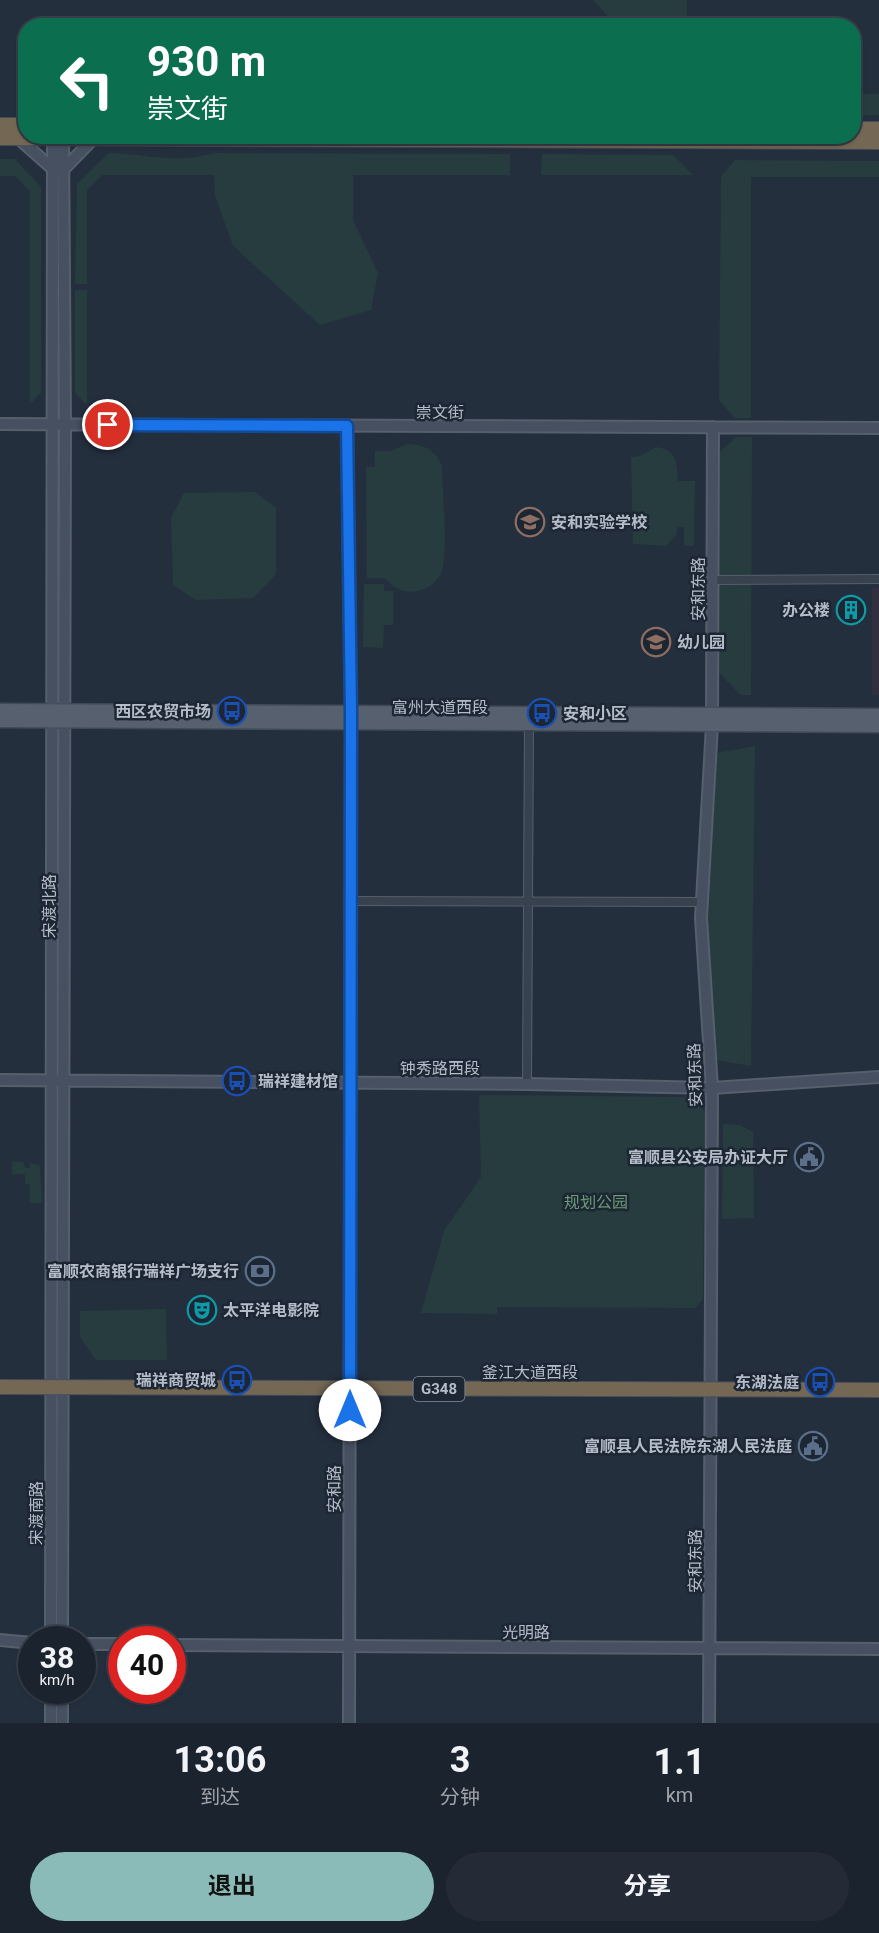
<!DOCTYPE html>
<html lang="zh">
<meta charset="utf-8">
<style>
body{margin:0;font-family:Roboto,"Noto Sans SC",sans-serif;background:#242b36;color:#f1f3f6;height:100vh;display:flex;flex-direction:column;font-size:22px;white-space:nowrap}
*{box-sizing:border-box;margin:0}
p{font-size:20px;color:#a0a4aa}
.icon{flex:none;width:33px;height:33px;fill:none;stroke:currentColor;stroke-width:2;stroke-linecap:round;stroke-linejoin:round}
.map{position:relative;height:1723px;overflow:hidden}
.drawer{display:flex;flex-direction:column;background:#1b232e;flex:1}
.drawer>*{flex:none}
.guide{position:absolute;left:18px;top:18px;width:843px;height:126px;border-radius:24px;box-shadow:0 2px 4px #0004,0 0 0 2px #39404a;background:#0b6e4f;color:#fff;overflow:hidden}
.speed{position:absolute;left:18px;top:1626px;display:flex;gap:12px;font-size:30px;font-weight:700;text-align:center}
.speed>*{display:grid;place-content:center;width:78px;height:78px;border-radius:50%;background:#1b232e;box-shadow:0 2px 4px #0004,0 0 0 2px #39404a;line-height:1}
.speed small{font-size:15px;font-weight:400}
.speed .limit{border:9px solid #d22;background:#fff;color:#111}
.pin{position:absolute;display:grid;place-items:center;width:51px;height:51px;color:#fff;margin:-26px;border:3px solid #fff;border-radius:50%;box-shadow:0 2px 6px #0007}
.me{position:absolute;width:66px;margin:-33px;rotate:0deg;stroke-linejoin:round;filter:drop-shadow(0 0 4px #0008)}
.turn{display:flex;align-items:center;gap:21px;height:126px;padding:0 30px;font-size:27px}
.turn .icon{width:78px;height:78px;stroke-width:2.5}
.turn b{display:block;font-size:42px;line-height:51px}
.eta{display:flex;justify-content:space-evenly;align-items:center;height:102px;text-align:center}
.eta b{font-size:36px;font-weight:700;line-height:42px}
.cta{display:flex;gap:12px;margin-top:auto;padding:12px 30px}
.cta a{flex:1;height:69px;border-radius:36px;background:#8bbbb9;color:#111;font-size:24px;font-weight:700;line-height:69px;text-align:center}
.cta a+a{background:#242b36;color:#f1f3f6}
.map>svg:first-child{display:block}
</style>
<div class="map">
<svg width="879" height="1723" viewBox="0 0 879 1723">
<rect width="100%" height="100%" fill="#242f3e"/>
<!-- medical -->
<path fill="#32303f" d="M872 588H879V695H872Z"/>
<!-- green -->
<path fill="#263c3f" d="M593 0H687V25H616Z
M854 94H879V115H854Z
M109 153C135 153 160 160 186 158 195 158 205 155 214 153L510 154V175H353V220L378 273 371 310 320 325 233 246 215 195 214 175H102L87 190V284H75L77 184Z
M542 154 673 155 693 175H541Z
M0 159H15L41 187V393L30 404V191L15 176H0Z
M735 160 879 161V177H751V418H735L719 400 721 176Z
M75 290H87V405L75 393Z
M736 437H752L751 695H741L719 673 720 452Z
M407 444C424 444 436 450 442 466 442 490 449 554 441 573 437 582 430 587 421 590 405 595 395 589 384 578H367L366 467H375V451H391Z
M656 447C677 450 677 462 678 481H695L694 546H684V527H678L676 535 666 546 633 544 631 457 640 456Z
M255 492 276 508V574L253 598 196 600 173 585 171 518 184 493Z
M364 584H384V591H393V625H384L383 648 363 647Z
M755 746 751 1066 716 1060 708 922 717 753Z
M479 1095 691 1097 705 1112 703 1299 695 1308 497 1307V1314L421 1313 444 1231 481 1177Z
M723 1124 740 1125 753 1132 754 1218 722 1219Z
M12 1162H23L25 1168H30V1163L40 1166 42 1203H30V1184H25V1174H12Z
M166 1309 167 1360H96L80 1337V1311Z"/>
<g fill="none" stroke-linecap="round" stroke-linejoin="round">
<!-- street casing -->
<g stroke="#565f6c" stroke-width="10">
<path id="street" d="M713 580 879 579
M349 901 702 902
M527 1084 529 724"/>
</g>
<!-- secondary casing -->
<g stroke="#565f6c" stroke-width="14">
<path id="secondary" d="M18 138 53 169
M63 170 94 138
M0 424 879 428
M347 426 351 712 349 1723
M0 1080 527 1084 712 1088 879 1077
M0 1640 32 1643
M51 1640 53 136
M62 1640 65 424 63 136
M82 1644H122
M172 1645 879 1649
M51 1723V1690
M62 1723V1690
M709 1723 712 1088 701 918 712 725 713 427"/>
</g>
<!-- primary casing -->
<g stroke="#414a57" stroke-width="15">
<path id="primary" d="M0 710 879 715
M0 721 879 726"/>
</g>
<!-- highway casing -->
<g stroke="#434c59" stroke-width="16">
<path id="highway" d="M0 125H26
M854 129H879
M0 138 879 142
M0 1387 879 1390"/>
</g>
<!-- street -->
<use href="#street" stroke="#38414e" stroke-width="8"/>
<!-- secondary -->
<use href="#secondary" stroke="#465061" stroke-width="10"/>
<!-- primary -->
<use href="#primary" stroke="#56606e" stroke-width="12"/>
<!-- highway -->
<use href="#highway" stroke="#746855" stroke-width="14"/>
</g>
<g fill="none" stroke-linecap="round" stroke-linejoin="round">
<!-- route casing -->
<g stroke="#114b97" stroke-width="15">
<path id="route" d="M108 425 347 426 351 712 350 1410"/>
</g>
<!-- route -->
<use href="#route" stroke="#1a73e8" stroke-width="10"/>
</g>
<!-- icons -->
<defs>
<g id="school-ring" transform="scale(1.5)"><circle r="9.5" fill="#1d2633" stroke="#8d6e63" stroke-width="1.5"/><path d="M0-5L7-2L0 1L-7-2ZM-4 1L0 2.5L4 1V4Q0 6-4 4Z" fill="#8d6e63"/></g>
<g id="building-ring" transform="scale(1.5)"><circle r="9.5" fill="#1d2633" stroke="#0f9aa8" stroke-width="1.5"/><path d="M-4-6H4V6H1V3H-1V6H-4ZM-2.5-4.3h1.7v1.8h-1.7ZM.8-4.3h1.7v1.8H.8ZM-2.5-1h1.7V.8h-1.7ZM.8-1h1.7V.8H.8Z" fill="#0f9aa8"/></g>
<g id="bus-ring" transform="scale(1.5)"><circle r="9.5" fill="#1d2633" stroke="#1a4fb4" stroke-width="1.5"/><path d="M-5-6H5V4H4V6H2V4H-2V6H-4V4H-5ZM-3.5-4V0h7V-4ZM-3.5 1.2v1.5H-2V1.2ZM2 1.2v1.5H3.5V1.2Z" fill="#1a4fb4"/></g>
<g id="civic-ring" transform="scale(1.5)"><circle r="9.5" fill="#1d2633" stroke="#5c6f8a" stroke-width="1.5"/><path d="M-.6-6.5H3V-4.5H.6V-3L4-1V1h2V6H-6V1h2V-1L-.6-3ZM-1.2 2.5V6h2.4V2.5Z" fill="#5c6f8a"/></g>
<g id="bank-ring" transform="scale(1.5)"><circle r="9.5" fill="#1d2633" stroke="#5c6f8a" stroke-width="1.5"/><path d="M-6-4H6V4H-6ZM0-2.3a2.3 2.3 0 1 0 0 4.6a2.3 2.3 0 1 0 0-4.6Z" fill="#5c6f8a"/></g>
<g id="theatre-ring" transform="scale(1.5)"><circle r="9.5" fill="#1d2633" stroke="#0f9aa8" stroke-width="1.5"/><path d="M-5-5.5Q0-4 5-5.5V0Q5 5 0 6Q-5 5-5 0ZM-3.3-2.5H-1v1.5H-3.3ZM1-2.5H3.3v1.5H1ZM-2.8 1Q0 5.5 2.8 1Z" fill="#0f9aa8"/></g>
</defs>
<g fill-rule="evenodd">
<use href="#school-ring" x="530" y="522"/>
<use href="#building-ring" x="851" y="610"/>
<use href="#school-ring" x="656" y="642"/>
<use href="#bus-ring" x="232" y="711"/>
<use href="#bus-ring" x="542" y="713"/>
<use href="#bus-ring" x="237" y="1081"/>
<use href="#civic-ring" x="809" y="1157"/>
<use href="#bank-ring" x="260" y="1271"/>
<use href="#theatre-ring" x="202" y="1310"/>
<use href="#bus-ring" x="237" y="1380"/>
<use href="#bus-ring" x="820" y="1382"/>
<use href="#civic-ring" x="813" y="1446"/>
</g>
<g text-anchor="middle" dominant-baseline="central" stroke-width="5" stroke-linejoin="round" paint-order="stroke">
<!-- shield labels -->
<rect fill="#1d2633" stroke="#878f9c" stroke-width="1.5" x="413.5" y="1377" width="51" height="24" rx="4.5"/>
<g font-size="15" font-weight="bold" fill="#b4bcc9">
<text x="439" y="1389">G348</text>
</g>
<!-- street labels -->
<g font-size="16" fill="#b4bcc9" stroke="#1d2633">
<text x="440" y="412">崇文街</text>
<text transform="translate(698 589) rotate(-90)">安和东路</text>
<text x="440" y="707">富州大道西段</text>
<text transform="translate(49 906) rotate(-90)">宋渡北路</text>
<text x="440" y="1068">钟秀路西段</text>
<text transform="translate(695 1075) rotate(-92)">安和东路</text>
<text x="530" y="1372">釜江大道西段</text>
<text transform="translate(334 1489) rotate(-90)">安和路</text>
<text transform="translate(36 1513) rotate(-90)">宋渡南路</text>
<text transform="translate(695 1561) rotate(-90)">安和东路</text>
<text x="526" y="1632">光明路</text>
</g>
<!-- poi labels -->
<g font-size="16" font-weight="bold" fill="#b4bcc9" stroke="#1d2633" text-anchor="end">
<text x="551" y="522" text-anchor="start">安和实验学校</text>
<text x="830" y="610">办公楼</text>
<text x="677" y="642" text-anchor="start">幼儿园</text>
<text x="211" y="711">西区农贸市场</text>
<text x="563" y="713" text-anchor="start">安和小区</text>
<text x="258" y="1081" text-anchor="start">瑞祥建材馆</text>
<text x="788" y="1157">富顺县公安局办证大厅</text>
<text x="239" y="1271">富顺农商银行瑞祥广场支行</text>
<text x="223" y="1310" text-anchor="start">太平洋电影院</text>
<text x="216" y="1380">瑞祥商贸城</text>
<text x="799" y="1382">东湖法庭</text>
<text x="792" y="1446">富顺县人民法院东湖人民法庭</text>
</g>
<!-- park labels -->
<g font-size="16" fill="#6b9a76" stroke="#1d2633">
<text x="596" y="1202">规划公园</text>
</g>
</g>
</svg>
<div class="speed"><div>38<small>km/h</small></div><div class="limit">40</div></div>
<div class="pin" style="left:108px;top:425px;background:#d93025"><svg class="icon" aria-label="arrive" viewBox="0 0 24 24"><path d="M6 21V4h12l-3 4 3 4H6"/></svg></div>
<svg class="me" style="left:350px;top:1410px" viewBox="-20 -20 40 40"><circle r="19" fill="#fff"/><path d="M0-13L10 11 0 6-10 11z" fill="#1a73e8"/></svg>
<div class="guide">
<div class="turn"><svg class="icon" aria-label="left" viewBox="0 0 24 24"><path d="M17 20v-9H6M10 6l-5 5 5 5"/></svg><div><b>930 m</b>崇文街</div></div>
</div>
</div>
<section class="drawer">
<div class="eta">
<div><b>13:06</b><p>到达</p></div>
<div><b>3</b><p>分钟</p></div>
<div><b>1.1</b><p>km</p></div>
</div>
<div class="cta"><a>退出</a><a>分享</a></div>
</section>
